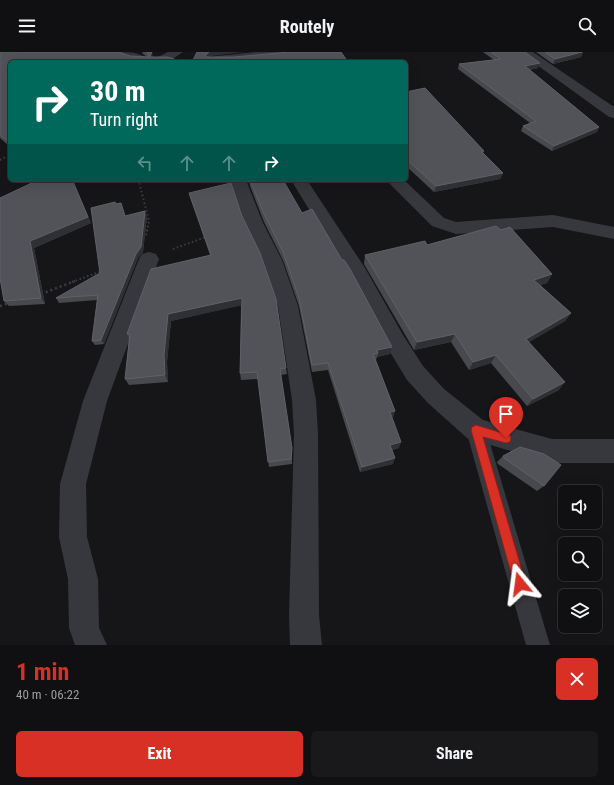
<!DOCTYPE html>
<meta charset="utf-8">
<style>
body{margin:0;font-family:"Roboto Condensed",sans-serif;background:#19191b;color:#f1f3f6;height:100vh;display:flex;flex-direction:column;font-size:15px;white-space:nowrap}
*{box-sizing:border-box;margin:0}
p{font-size:13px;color:#9c9d9f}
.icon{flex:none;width:22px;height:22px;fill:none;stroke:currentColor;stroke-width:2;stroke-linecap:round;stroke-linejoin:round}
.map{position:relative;height:593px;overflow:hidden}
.side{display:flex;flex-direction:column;background:#101012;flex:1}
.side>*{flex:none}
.top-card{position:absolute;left:8px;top:8px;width:400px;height:122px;border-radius:6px;box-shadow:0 4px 16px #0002,0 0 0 1px #303032;background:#00695c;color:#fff;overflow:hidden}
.buttons{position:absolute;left:558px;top:433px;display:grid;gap:8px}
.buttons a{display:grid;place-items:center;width:44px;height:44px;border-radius:6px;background:#101012;box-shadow:0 4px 16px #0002,0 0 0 1px #303032;font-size:20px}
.pin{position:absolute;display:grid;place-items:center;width:34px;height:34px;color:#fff;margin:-41px -17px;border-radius:50% 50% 50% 0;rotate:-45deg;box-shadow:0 0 4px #0007}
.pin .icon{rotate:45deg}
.me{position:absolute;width:44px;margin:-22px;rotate:344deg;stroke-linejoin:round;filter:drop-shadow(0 0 3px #0008)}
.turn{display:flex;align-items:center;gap:14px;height:84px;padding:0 16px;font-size:18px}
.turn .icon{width:52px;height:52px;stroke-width:2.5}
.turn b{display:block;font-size:28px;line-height:34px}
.lanes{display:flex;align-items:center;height:38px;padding:0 16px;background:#0003;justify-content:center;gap:20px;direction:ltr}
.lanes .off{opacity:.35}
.round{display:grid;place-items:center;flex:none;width:42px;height:42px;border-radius:6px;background:#19191b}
.headline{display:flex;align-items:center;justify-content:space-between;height:68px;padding:0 16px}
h1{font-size:24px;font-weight:700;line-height:30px;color:#d93025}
.action{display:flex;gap:8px;margin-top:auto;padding:8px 16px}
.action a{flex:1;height:46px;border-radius:6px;background:#d93025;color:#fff;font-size:16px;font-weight:700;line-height:46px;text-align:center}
.action a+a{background:#19191b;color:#f1f3f6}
header{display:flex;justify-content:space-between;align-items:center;height:52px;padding:0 16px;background:#101012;font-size:18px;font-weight:700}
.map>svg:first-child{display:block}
</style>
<header><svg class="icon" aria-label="menu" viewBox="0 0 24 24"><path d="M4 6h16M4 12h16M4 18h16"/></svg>Routely<svg class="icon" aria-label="search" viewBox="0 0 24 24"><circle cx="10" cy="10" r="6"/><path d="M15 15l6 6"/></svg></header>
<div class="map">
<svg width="614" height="593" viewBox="0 0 614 593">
<rect width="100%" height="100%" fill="#161618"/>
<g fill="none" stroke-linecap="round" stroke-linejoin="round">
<!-- path-far1 -->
<path stroke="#3d3f44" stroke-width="2" stroke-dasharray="1.5 2.5" stroke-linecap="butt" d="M0 108 10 103
M137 128 139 130 149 169 146 184
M173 197 206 185
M72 230 102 219"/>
<!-- path -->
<path stroke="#3d3f44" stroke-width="2.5" stroke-dasharray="2 3" stroke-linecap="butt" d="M41 242 75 229
M0 254 9 251"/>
<!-- lane -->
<path fill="#37383d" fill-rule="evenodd" d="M476 369 483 372 486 378 550 593H526L466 378 469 372Z"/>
<!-- street -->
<path fill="#37383d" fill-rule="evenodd" d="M117 0C128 0 143 0 150 10 139 10 124 10 117 0Z
M168 0H183L168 10H153L154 7Z
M257 0H300L298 3 294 4 235 10H208L212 5 217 4Z
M519 0H533L614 55V66L609 65Z
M230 128H246L263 171 282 208 298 254 316 348 318 382 319 563 322 593H290L289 563 294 382 292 348 278 254 262 208 245 171Z
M291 128H307L365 216 403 283 423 314 444 337 483 368 552 387H614V411H552L467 386 428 351 407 328 387 295 350 224Z
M386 128H404L444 166 456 170 553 163 614 175V187L553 175 456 182 432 174Z
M149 200 156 202 159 207 107 349 86 432 87 485 98 527 99 576 107 593H75L69 576 68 527 59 485 60 432 83 349 139 207 142 202Z"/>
</g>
<!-- wall -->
<path fill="#47494d" d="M0 0 121 1 130 4 147 5 143 2 142 0H147L153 5 10 10V95L0 86Z
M483 0H525L538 16 529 18 599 75 597 80 552 99 521 79 523 74 530 71 458 17 459 12 494 8Z
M536 0H583L581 5 553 12Z
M406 40 484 99 483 101 503 121 500 127 434 140 406 114Z
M33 128H73L91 171 34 196 45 252 9 254 4 249 35 129Z
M249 128H283L302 161 392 295 390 302 377 305 376 308 395 359 393 365H391L399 396 392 398 393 412 360 420 328 318 312 320 299 254 283 208 264 170 250 134Z
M189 141 286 316 287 322 281 323 292 401V412L269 415 258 327 241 328 240 321 241 253 171 269 167 310 168 330 129 333 125 327 129 286 127 282 210 203 191 148Z
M121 151 125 164H147L143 200 138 206 104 292 95 293 92 289 97 248 59 251 56 246 100 221 116 152Z
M427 193 552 222 547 231 540 233 571 261 565 269 529 290 559 338 527 354 491 311 469 318 451 290 414 298 364 212 365 203Z
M503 404 544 434 537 439 498 412 497 410Z"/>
<!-- shaded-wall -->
<path fill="#2f3033" d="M152 0 153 6 152 10 150 4Z
M209 0H243L212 4 206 10 205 4Z
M583 0 581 5 553 12 555 7Z
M540 11 538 16 523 19 525 14Z
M599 75 597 80 552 99 554 94Z
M503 121 500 127 434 140 436 134Z
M72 128 91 171 34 196 45 252 41 246 30 189Z
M145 159 147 164 143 200 138 206 104 292 101 288Z
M552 222 547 231 529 236 534 228Z
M242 246 243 253 171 269 167 310 168 330 165 323 164 303 168 262Z
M571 261 565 269 521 295 526 287Z
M455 282 451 290 414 298 417 290Z
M392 295 390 302 377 305 378 301 377 298Z
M496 303 491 311 469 318 473 310Z
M565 330 559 338 527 354 533 347Z
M395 359 393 365 388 366 390 360Z
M401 390 399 396 388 398 390 393Z
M395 406 393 412 360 420 362 415Z"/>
<!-- building -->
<path fill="#525359" stroke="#5f6168" d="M0 0H120L121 1 130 4 149 5 147 0H152L150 4 151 5H168L183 10H10V91L0 83Z
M197 0H209L205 4 207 5H234L289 0H341L348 10H192Z
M491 0H525L540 11 525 14 599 75 554 94 523 74 536 69 459 12 501 7Z
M545 0H582L555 7Z
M425 36 484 99H481L503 121 436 134 406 107V40Z
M35 128H72L88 165 30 189 41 246 4 249 0 226V146L36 129Z
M250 128H283L302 161 312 157 342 208H344L350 217 392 295 377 298 378 301 373 302 395 359 390 360 401 390 390 393 395 406 362 415 328 311 312 313 299 246 283 200 264 162Z
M231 131 242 164 260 201 276 247 286 316 280 317 292 396 291 407 268 410 257 320 240 321 242 246 168 262 164 303 165 323 125 327 130 282H127L151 217 211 203 189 141Z
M115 150 116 152 121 151 125 164 145 159 141 195 136 202 101 288 92 289 98 243 56 246 100 221 91 156Z
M496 174 501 178 510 175 552 222 534 228 571 261 526 287 565 330 533 347 496 303 473 310 455 282 417 290 365 203 425 189 427 193Z
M520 395 544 402 561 413 544 434 504 406 503 404Z"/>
<!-- route -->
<path fill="#d93025" stroke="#8d1f18" d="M476 373 506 382 510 383 511 386 510 390 506 391 483 385 526 532 524 536 520 538 516 536 514 532 471 378 472 375Z"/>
</svg>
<div class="buttons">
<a><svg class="icon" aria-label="sound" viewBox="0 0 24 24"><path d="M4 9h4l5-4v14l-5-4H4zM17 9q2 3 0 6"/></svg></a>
<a><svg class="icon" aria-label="search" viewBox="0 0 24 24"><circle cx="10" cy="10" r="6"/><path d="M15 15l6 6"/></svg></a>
<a><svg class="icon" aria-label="layers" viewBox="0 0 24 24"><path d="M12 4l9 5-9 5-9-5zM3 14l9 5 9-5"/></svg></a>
</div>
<div class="pin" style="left:506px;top:386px;background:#d93025"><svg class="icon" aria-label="arrive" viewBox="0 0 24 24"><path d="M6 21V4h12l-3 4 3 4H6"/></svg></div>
<svg class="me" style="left:520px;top:532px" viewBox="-20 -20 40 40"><path d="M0-17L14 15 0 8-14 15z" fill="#d93025" stroke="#fff" stroke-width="4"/></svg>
<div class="top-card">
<div class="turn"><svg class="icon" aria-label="right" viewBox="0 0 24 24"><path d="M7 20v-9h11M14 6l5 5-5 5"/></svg><div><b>30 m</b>Turn right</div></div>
<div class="lanes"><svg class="icon off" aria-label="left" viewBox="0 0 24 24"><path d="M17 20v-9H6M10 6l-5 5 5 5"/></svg><svg class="icon off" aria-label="ahead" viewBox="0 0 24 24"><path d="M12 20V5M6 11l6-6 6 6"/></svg><svg class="icon off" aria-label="ahead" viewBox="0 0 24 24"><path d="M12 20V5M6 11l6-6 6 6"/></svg><svg class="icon" aria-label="right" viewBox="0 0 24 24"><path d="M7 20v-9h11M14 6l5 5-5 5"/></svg></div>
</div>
</div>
<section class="side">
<div class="headline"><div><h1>1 min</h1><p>40 m · 06:22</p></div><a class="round" style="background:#d93025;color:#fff"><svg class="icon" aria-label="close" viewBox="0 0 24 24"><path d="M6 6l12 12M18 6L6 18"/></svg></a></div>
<div class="action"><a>Exit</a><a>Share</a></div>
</section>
